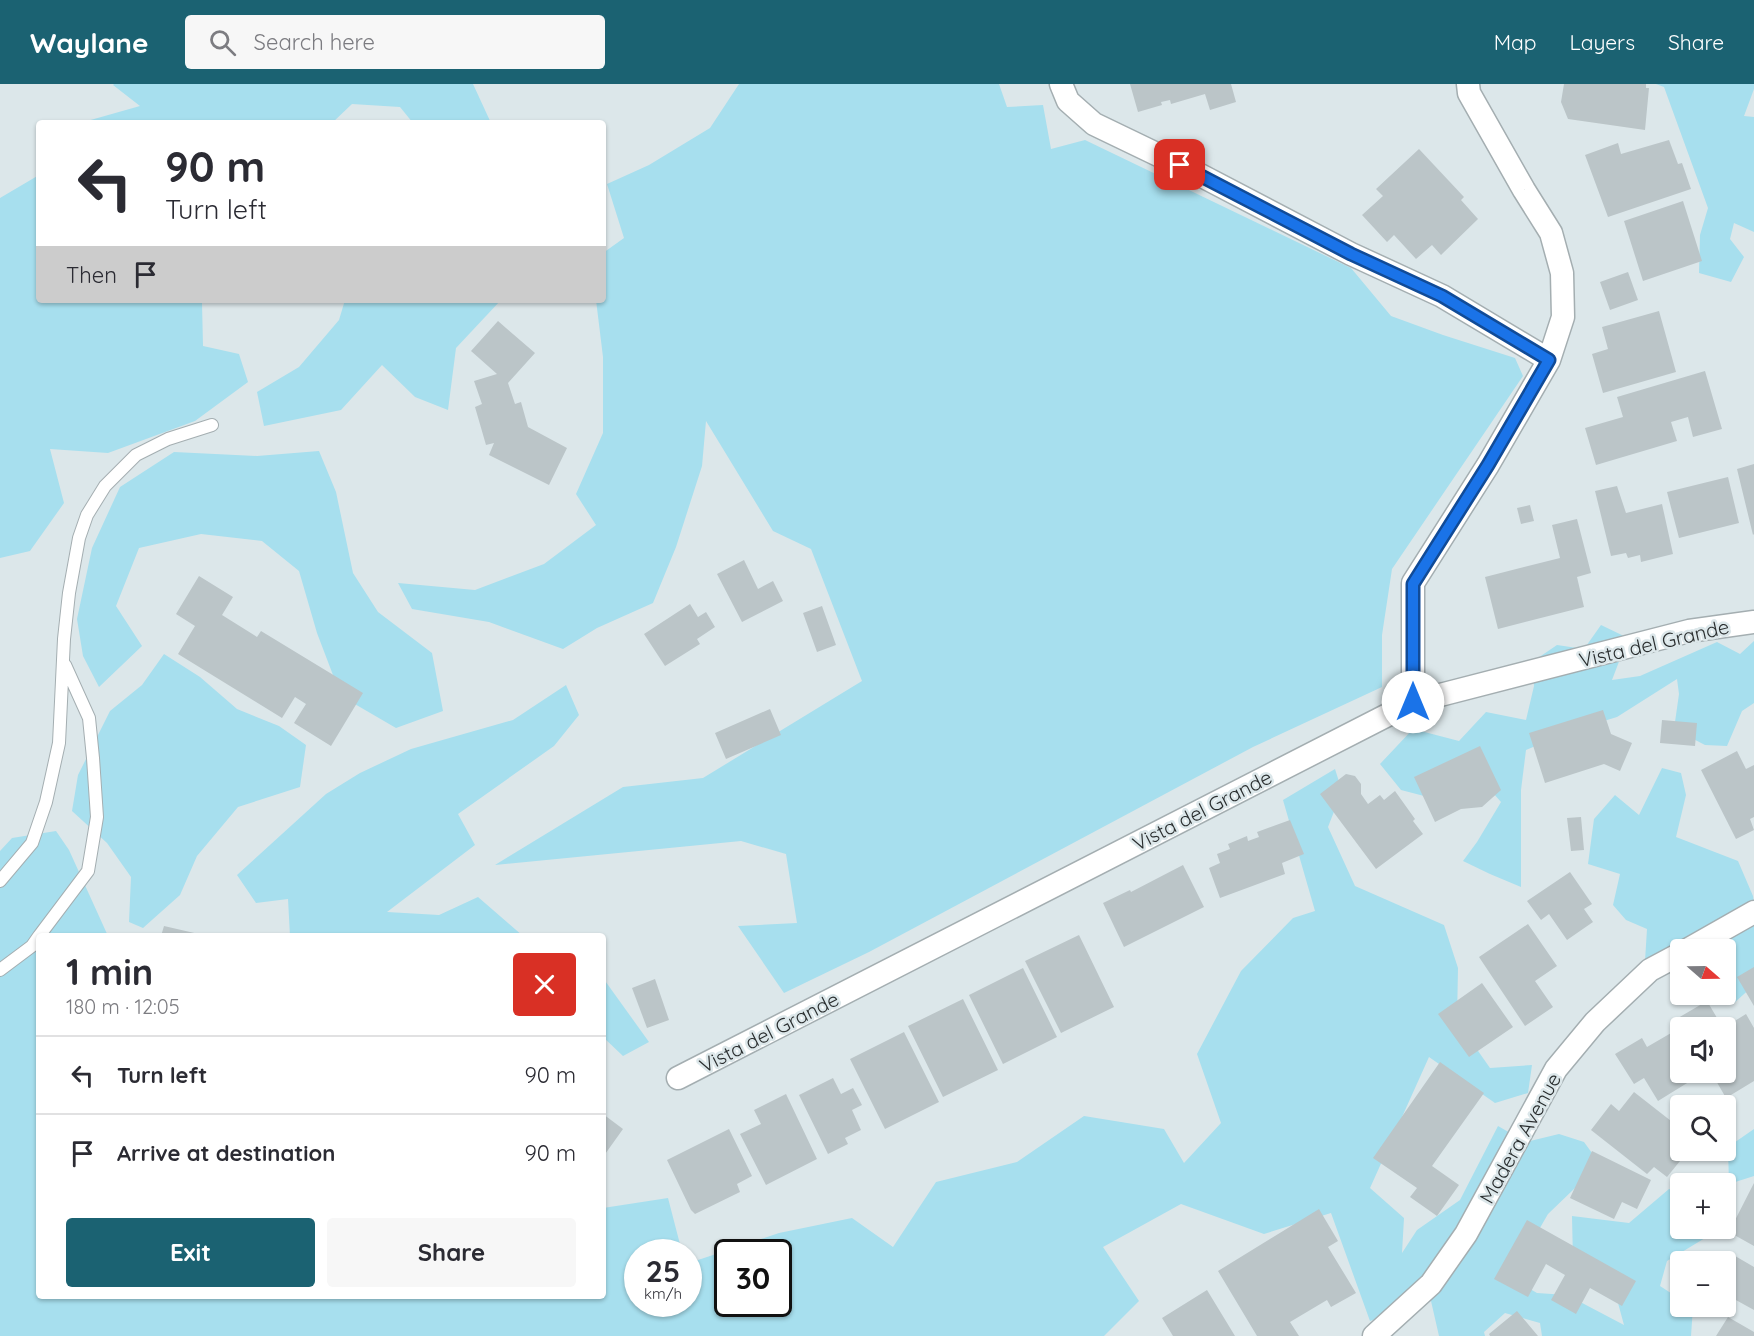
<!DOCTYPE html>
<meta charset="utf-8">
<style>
body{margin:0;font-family:Quicksand,sans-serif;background:#f7f7f7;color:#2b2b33;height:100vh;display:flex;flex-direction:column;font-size:22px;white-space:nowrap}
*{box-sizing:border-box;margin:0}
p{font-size:20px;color:#7c7c81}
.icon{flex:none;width:33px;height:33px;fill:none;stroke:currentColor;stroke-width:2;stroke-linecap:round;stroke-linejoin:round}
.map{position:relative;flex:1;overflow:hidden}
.side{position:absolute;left:36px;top:849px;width:570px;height:366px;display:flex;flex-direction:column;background:#fff;border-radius:6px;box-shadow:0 2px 4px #0004}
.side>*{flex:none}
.banner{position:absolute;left:36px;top:36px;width:570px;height:183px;border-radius:6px;box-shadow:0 2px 4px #0004;background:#fff;color:#2b2b33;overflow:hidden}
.needle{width:39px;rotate:110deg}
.fabs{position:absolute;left:1670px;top:855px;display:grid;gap:12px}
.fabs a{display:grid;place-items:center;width:66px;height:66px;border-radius:6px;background:#fff;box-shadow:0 2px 4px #0004;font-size:30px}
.speed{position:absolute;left:624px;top:1155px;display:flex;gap:12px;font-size:30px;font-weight:700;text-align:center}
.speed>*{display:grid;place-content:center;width:78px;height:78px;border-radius:50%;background:#fff;box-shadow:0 2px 4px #0004;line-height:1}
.speed small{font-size:15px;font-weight:400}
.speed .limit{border:3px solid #111;border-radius:9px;background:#fff;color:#111}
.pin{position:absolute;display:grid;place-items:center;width:51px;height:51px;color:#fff;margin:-26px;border-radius:12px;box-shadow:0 3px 9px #0006}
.me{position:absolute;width:66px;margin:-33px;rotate:0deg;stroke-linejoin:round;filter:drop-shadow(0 0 4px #0008)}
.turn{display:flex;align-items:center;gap:21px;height:126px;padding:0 30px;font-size:27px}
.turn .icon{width:78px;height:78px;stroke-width:2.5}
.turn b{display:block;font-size:42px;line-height:51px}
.then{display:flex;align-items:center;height:57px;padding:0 30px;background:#0003;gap:12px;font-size:22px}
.round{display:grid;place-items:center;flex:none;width:63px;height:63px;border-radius:6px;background:#f7f7f7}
.headline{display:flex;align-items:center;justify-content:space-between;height:102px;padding:0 30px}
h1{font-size:36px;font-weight:800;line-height:45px}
.cta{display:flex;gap:12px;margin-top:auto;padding:12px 30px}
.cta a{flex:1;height:69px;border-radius:6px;background:#1b6272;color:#fff;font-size:24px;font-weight:800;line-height:69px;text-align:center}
.cta a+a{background:#f7f7f7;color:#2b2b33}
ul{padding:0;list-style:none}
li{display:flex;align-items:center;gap:18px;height:78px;padding:0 30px;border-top:2px solid #e1e1e2}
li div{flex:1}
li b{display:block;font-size:22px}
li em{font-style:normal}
header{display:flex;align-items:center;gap:36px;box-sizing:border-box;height:84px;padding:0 30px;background:#1b6272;color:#fff}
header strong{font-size:28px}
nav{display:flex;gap:33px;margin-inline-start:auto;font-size:21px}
.search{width:420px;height:54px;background:#f7f7f7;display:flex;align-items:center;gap:15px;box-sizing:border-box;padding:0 21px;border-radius:6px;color:#7c7c81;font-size:22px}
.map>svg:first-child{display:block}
</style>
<header>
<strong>Waylane</strong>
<div class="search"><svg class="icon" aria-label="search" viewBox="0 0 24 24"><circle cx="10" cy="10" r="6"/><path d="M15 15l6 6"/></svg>Search here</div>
<nav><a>Map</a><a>Layers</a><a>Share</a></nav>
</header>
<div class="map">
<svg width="1754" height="1252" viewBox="0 0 1754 1252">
<rect width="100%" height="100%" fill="#dce7ea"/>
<!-- green -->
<path fill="#a7dfee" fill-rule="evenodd" d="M114 0H473L491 39H413L400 23 352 20 332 39H80L140 22 113 1Z
M739 0H999L1007 23 1043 21 1051 65 1085 56 1351 184 1391 232 1443 251 1515 274 1523 292 1392 485 1382 551V603L1253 663 869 868 784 909 738 842 797 839 786 770 741 757 495 781 623 703 703 694 862 597 811 465 773 447 706 337 702 382 676 463 653 519 597 544 563 565 489 538 412 525 398 499 475 506 544 480 596 441 576 410 603 349V273L596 216H603V169L624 154 607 100 649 81 710 44Z
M1656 0H1754V5L1744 32 1754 33V148L1734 139 1730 155 1744 173 1731 198 1699 189 1700 151 1708 124 1664 3Z
M39 91V216H207L202 219 203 262 239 270 248 298 195 337 108 369 50 365 64 419 30 467 0 474V114Z
M345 216H501L456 264 448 326 415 313 382 281 341 326 264 342 257 308 299 283 339 236Z
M319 367 336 408 353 489 378 528 432 569 443 627 396 644 341 612 317 549 299 487 262 457 201 450 139 464 116 522 142 562 99 603 83 572 77 535 92 464 120 403 174 368 257 372Z
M1601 541 1628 554 1612 596 1640 592 1717 558 1740 570 1754 557V619L1742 627 1727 662 1705 661 1674 645 1679 610 1677 595 1617 633 1571 647 1526 666 1521 706V803L1490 790 1463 777 1477 758 1501 718 1478 692 1451 719 1401 706 1380 680 1413 645 1459 657 1486 628 1526 636 1534 602 1532 578 1557 561 1584 565Z
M164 570 200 593 237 625 279 642 306 661 300 703 238 723 197 772 180 811 143 844 129 838 131 793 107 759 72 727 78 691 110 627 142 601Z
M566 601 579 631 554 662 458 730 475 761 387 828 439 831 478 813 523 852H290L288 815 256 819 237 791 326 710 360 689 411 665 513 636Z
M1662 684 1681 689 1686 711 1676 753 1738 777 1753 812 1754 819V901L1733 920 1719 911 1725 910V866H1680V887L1673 889 1645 877 1647 845 1626 836 1613 821 1620 790 1588 780 1594 735 1615 711 1639 731Z
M1335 685 1342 707 1328 743 1355 802 1444 841 1458 884 1457 937 1490 984 1532 981 1528 1009 1495 1019 1429 973 1370 1104 1404 1134 1402 1169 1417 1146 1460 1116 1498 1042 1526 1058 1559 1050 1584 1058 1600 1080 1548 1130 1511 1194 1537 1209 1567 1211 1624 1241 1615 1208 1573 1177 1572 1132 1629 1139 1669 1105 1680 1108V1144L1708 1145 1710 1151 1667 1177 1660 1202 1680 1215V1222L1693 1223 1691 1252H1542L1540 1239 1505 1229 1484 1248 1485 1252H1439L1431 1217 1370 1237 1331 1129 1264 1150 1181 1120 1103 1163 1139 1217 1104 1252H0V767L12 754 56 747 69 766 108 852H39V1212H603V1124L668 1114 682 1168H638V1220H688L689 1179 779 1149 852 1134 893 1163 936 1098 1017 1078 1084 1032 1164 1045 1184 1079 1221 1039 1197 970 1241 887 1293 834 1315 827 1283 716ZM728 1168H778V1220H728Z
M603 894 649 958 623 972 603 953Z
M1754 1045V1092L1729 1100 1728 1063Z"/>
<!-- building -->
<path fill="#bbc5c8" d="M1130 0H1231L1236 18 1210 26 1205 10 1171 20 1170 16 1161 18 1162 21 1138 28Z
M1564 0H1646V4H1649L1645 46 1568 35 1561 18Z
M1669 56 1678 80 1682 79 1691 105 1608 133 1585 71 1618 59 1621 70Z
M1419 65 1464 113 1461 116 1478 135 1441 171 1432 161 1416 175 1394 151 1387 158 1362 131 1383 112 1376 105Z
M1683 117 1702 177 1643 197 1624 137Z
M1628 188 1638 216 1610 226 1600 198Z
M1659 227 1676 288 1603 309 1592 270 1608 265 1602 243Z
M498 237 535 269 508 299 515 320 521 318 528 343 567 364 549 401 489 371 494 359 486 361 475 323 482 320 474 297 497 290 471 267Z
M1705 287 1722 345 1693 353 1688 333 1671 338 1677 357 1596 381 1585 344 1623 333 1617 313Z
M1754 380V450L1753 451 1737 385Z
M1728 393 1739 439 1679 454 1667 408Z
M1617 402 1626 429 1662 420 1673 470 1641 478 1640 471 1628 474 1626 469 1611 472 1595 407Z
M1530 421 1534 437 1521 440 1517 424Z
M1577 435 1591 489 1577 493 1584 523 1498 545 1485 493 1560 474 1552 441Z
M744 476 758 505 773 497 783 517 742 538 717 490Z
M199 492 233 513 222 531 257 553 261 547 363 609 331 662 294 639 306 620 295 613 282 634 178 570 195 542 176 530Z
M690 520 698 533 706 528 715 543 697 555 700 560 665 582 644 550Z
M822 522 836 561 817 568 803 529Z
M770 625 781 651 726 675 715 649Z
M1603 626 1611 650 1632 659 1620 687 1604 680 1545 699 1529 649Z
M1662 636 1697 639 1695 662 1660 659Z
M1480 662 1501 706 1482 723 1461 725 1435 738 1414 693Z
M1737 667 1746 685 1754 681V733L1750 735 1754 746 1736 755 1701 686Z
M1346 690 1355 692 1361 700V710L1368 720 1380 711 1384 716 1395 707 1415 735 1413 737 1423 750 1376 785 1320 710Z
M1581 733 1584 766 1571 767 1567 734Z
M1290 736 1304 770 1282 779 1285 790 1220 814 1209 784 1220 779 1217 770 1230 765 1228 760 1247 752 1248 757 1259 753 1257 748Z
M1183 781 1204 823 1124 863 1103 819 1130 806 1131 808Z
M1570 788 1592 820 1584 825 1593 838 1567 856 1549 830 1541 836 1527 817Z
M1528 840 1557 882 1535 897 1553 923 1525 942 1479 873Z
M164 842 203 851V852H161Z
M1079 851 1114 923 1061 949 1025 877Z
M1754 883V922L1737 893Z
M1023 884 1057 953 1003 980 969 911Z
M655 895 669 936 647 944 632 904Z
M1482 899 1513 943 1469 973 1438 930Z
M963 915 998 986 943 1013 908 942Z
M1707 917 1723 944H1684L1678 934Z
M1746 930 1754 944V997L1726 1014 1711 988H1725V943Z
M1678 945 1680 949V988H1705L1658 1017 1644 994 1634 1000 1615 970 1642 954 1647 963Z
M904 948 939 1018 885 1045 850 975Z
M1440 978 1484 1009 1432 1082 1459 1101 1437 1132 1410 1113 1417 1104 1373 1074Z
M833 994 841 1010 853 1004 862 1021 852 1026 861 1046 845 1054 848 1060 828 1070 799 1011Z
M1634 1008 1680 1044 1678 1051 1680 1053V1066H1689L1667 1093 1654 1083 1647 1090 1591 1046 1611 1020 1619 1027Z
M786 1010 817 1075 766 1101 740 1050 761 1040 754 1026Z
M603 1030 623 1045 603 1073Z
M729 1045 752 1092 737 1100 740 1108 695 1130 691 1126 667 1076Z
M1592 1067 1651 1096 1637 1125 1622 1118 1614 1135 1570 1114Z
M1754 1099V1162L1729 1148Z
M1319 1125 1338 1157 1328 1163 1356 1209 1331 1223 1327 1216 1290 1238 1299 1252H1257L1218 1187Z
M1527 1136 1636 1197 1622 1222 1590 1204 1576 1230 1551 1216 1565 1191 1546 1180 1528 1213 1494 1195Z
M1730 1169 1754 1183V1226L1725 1210V1179Z
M1207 1206 1235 1252H1173L1162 1234Z
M1517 1227 1538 1252H1490L1489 1250Z
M1728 1233 1754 1248V1252H1716Z"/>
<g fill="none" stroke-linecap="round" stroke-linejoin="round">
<!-- service casing -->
<g stroke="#a4aeb1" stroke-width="14">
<path id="service" d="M0 797 32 759 46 718 59 659 64 555 69 509 79 454 87 431 105 402 136 371 168 355 212 341
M39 852 88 787 97 733 93 674 89 634 65 581
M0 886 32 862 39 852"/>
</g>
<!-- minor casing -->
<g stroke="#a4aeb1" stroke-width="25">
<path id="minor" d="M1061 0 1068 17 1094 40 1202 92 1351 170 1442 212 1549 276
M1413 618V499L1488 381 1549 276 1563 233 1562 189 1551 149 1524 106 1469 9 1468 0
M1687 866 1754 828
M678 994 1413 618 1689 547 1754 538
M1374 1252 1431 1200 1466 1150 1556 985 1595 938 1650 886 1680 870"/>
</g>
<!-- service -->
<use href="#service" stroke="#fff" stroke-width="12"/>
<!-- minor -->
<use href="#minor" stroke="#fff" stroke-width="22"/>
</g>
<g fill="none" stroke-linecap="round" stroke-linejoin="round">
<!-- route casing -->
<g stroke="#114b97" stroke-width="15">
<path id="route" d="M1180 81 1351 170 1442 212 1549 276 1488 381 1413 500V618"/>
</g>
<!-- route -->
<use href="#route" stroke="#1a73e8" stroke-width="10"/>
</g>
<g text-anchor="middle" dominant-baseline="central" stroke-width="5" stroke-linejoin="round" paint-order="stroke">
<!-- street labels -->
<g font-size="20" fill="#292d2e" stroke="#dce7ea">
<text transform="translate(1654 559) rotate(-13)">Vista del Grande</text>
<text transform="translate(1202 726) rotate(-27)">Vista del Grande</text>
<text transform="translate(769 948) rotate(-27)">Vista del Grande</text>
<text transform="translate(1520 1054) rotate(-61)">Madera Avenue</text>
</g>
</g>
</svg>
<div class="fabs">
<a><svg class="needle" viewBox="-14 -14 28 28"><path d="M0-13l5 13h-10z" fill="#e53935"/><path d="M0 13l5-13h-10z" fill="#7c7c81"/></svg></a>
<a><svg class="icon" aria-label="sound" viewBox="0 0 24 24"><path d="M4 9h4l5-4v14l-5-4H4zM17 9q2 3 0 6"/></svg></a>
<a><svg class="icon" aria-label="search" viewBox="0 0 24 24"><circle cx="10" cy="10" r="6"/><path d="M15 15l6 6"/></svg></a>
<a>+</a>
<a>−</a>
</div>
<div class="speed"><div>25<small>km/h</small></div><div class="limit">30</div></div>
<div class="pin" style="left:1180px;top:81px;background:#d93025"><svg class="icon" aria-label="arrive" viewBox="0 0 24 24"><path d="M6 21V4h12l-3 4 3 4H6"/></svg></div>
<svg class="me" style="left:1413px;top:618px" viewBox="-20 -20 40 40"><circle r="19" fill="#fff"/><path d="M0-13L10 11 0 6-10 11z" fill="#1a73e8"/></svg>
<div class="banner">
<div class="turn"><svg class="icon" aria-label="left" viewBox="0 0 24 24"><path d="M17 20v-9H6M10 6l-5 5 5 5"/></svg><div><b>90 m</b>Turn left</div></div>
<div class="then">Then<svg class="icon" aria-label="arrive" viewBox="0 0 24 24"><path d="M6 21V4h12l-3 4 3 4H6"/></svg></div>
</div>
<section class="side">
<div class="headline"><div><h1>1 min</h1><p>180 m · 12:05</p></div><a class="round" style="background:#d93025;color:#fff"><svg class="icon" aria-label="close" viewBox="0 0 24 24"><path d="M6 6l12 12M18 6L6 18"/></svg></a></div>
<ul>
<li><svg class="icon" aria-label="left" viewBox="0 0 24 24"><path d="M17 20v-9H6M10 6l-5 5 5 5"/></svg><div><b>Turn left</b></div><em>90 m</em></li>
<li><svg class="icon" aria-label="arrive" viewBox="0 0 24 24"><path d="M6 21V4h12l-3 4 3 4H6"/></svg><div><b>Arrive at destination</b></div><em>90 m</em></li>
</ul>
<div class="cta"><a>Exit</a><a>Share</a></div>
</section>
</div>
